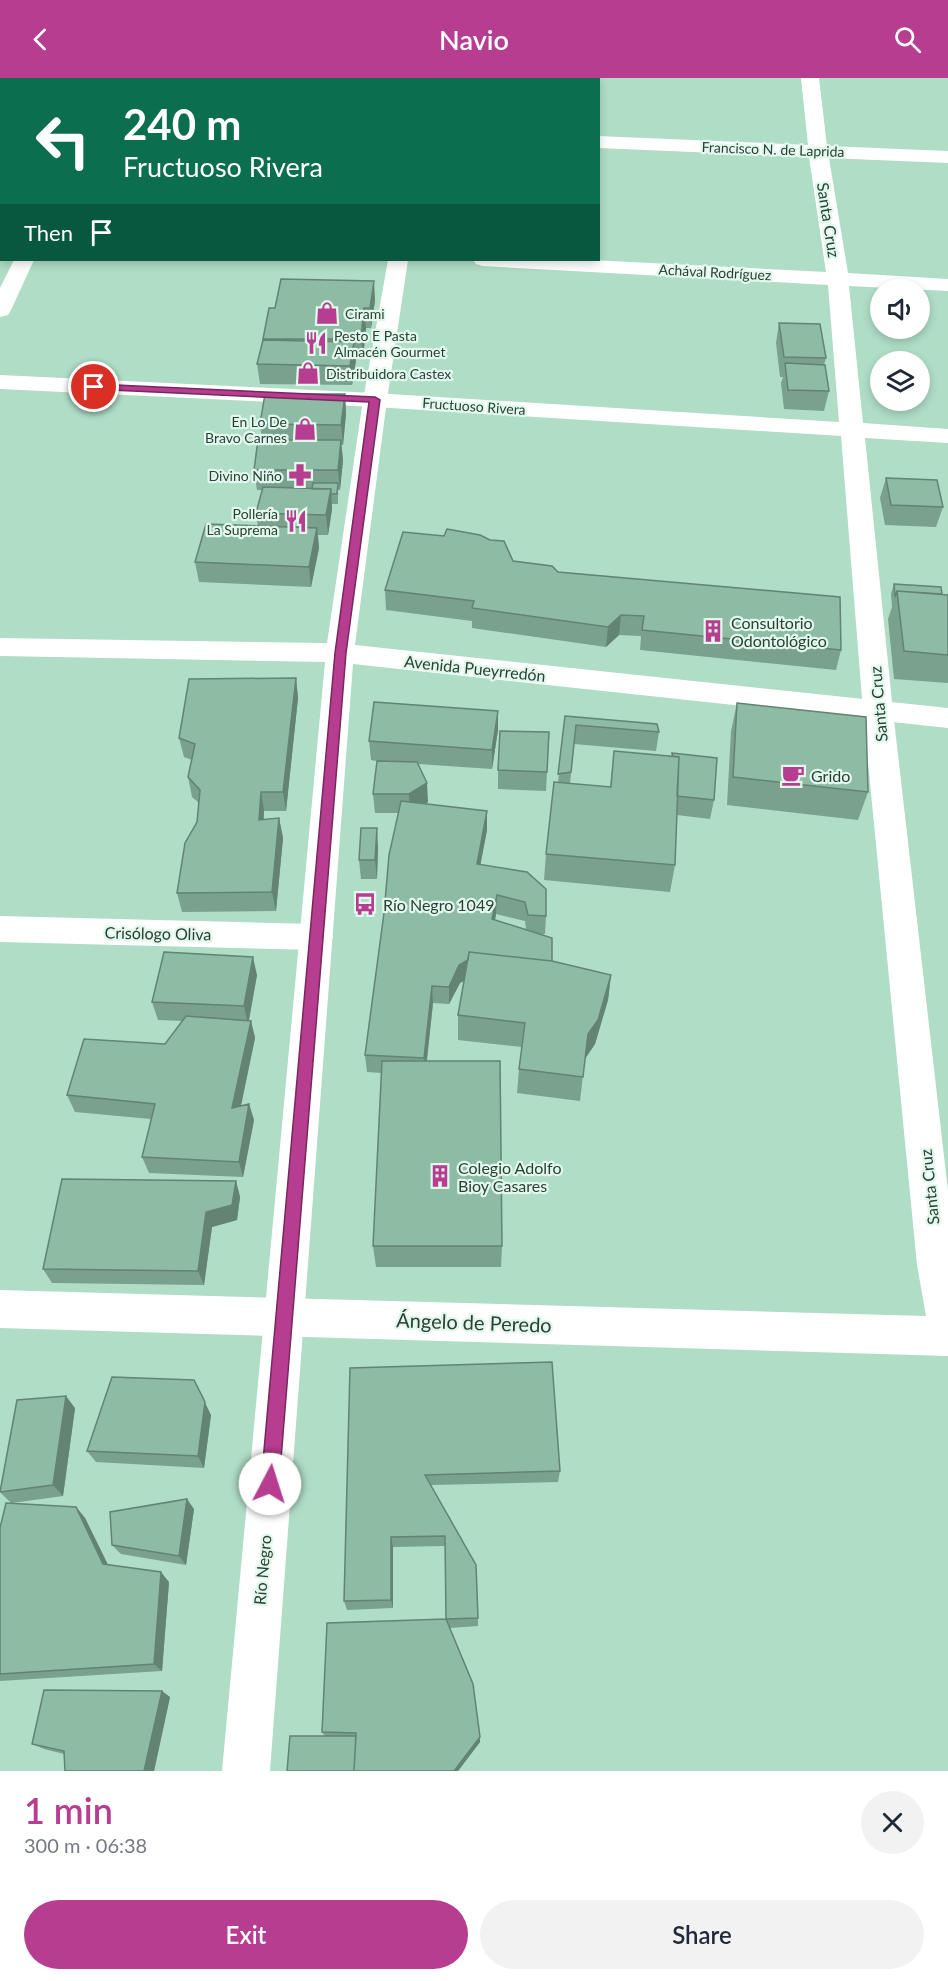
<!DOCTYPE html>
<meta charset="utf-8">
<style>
body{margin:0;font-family:Lato,sans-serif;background:#f2f2f3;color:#1f2937;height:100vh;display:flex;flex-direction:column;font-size:22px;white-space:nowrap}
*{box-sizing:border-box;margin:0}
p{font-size:20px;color:#747a83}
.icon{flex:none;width:33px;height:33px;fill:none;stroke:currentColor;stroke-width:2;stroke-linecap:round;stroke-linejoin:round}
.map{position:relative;height:1693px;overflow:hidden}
.side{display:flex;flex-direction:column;background:#fff;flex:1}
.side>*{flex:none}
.banner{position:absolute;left:0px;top:0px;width:600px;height:183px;box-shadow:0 3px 9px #0003;background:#0b6e4f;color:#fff;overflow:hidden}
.fabs{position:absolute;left:870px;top:201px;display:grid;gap:12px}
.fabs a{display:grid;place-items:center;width:60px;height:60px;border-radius:50%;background:#fff;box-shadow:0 3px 9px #0003;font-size:30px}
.pin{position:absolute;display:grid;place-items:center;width:51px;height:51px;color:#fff;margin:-26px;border:3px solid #fff;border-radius:50%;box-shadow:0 2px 6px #0007}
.me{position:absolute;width:66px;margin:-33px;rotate:5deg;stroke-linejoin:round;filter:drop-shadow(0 0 4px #0008)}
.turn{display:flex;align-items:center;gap:21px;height:126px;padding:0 24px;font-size:27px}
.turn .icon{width:78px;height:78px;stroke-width:2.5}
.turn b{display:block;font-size:42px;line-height:51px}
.then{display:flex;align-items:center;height:57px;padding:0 24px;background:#0003;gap:12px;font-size:22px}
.round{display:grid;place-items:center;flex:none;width:63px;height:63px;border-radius:32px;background:#f2f2f3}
.overview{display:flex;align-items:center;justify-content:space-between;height:102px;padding:0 24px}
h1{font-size:36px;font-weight:600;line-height:45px;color:#b73d90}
.action{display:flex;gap:12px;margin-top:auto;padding:12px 24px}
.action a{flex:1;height:69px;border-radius:36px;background:#b73d90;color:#fff;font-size:24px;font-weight:600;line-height:69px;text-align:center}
.action a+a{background:#f2f2f3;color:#1f2937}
header{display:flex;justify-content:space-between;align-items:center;height:78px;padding:0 24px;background:#b73d90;color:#fff;font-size:27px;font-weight:600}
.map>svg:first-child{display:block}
</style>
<header><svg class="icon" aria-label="back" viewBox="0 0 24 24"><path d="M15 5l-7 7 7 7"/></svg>Navio<svg class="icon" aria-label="search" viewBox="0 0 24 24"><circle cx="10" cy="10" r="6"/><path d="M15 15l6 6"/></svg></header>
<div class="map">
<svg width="948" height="1693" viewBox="0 0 948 1693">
<rect width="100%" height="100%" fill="#afddc6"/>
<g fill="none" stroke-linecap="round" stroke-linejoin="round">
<!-- street -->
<path fill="#fff" fill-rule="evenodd" d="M103 0H121V2H103Z
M801 0H819L827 68 948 73V85L829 80 848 195 948 201V213L849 208 863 345 948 351V365L865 360 893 633 948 1113V1278L0 1250V1212L926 1238 917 1187 863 633 841 358 375 329 0 311V297L375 315 839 344 828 207 483 188 476 186 473 182H591L826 194 809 79 598 70V58L808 67Z
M0 44H2V56H0Z
M14 182H34L11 232 8 237 0 239V210Z
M0 838 316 846 328 850 333 859 328 868 316 872 0 864Z"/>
<!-- secondary -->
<path fill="#fff" fill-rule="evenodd" d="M415 0H433V2H415Z
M388 182H408L387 322 355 567 948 630V650L353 586 270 1693H222L325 584 0 578V560L327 565 363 322Z"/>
</g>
<!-- wall -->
<path fill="#7aa18d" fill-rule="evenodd" d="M346 0H398L397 2H346Z
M375 222 371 250H366L363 280H356L352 307 260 306 257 286 263 261Z
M779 245 826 280 824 287 829 313 824 333 784 331 781 305 783 299H780L776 265Z
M345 316 346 336 343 367H341L343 382 340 412H338V426H332V431L328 457H318L319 470 311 509 199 504 195 484 258 448 256 435 262 412H257L254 392 262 362 260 346Z
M886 400 943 429 936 449 885 447 880 420Z
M513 483 558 494 841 572 836 592 640 572 641 558 619 557 606 569 472 550V543L386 532 385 512Z
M894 506 942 516 948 517V605L894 601 888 541 892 529 891 516Z
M296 600 298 620 286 733H264V742L279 740 283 760 276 833 182 834 177 815 197 744 199 725 192 719 188 699 192 682 184 679 179 660Z
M737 625 868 714 858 742 727 727 731 653Z
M565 638 659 654 656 673 574 666 570 706 610 709 614 673 671 678 672 675 714 722 710 741 677 737 675 787 670 814 544 802 546 776 558 705Z
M498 652 492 691 418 686 428 724 425 726 487 752 480 787 546 838 545 856H541L552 883 611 897 608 922 595 966 585 980 580 1023 517 1015 519 991 522 969 458 962V937L464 903 460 905 449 926 433 925 427 983 502 1168 501 1189H376L373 1168 382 995 367 994 365 977 399 735H375L373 716 377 683 371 682 369 663ZM496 836 525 843 526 851 495 842Z
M549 654 546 713 498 711V692Z
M378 769 377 801H361L359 782Z
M257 897 249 943H251L255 960 241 1028 249 1026 254 1042 243 1099 149 1095 142 1079 151 1041 75 1034 67 1017 165 966 183 943 158 942 152 924Z
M236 1103 240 1119 237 1142 212 1149 204 1207 52 1205 43 1191Z
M350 1290 560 1393 558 1404 431 1407 478 1540V1548L450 1550 480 1659V1664L458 1693H287L325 1658 322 1654 446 1541 445 1468 393 1469V1530L347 1532 344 1523Z
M75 1330 63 1418 12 1425 76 1429 85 1440 108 1487 169 1504 162 1593 0 1603V1450L11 1425 0 1414Z
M211 1337 204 1390 96 1384 87 1373Z
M194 1431 186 1487 121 1476 112 1467Z
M170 1619 154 1693H65L64 1676 44 1671 32 1666Z"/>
<!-- shaded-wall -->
<path fill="#638373" d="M374 203 375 222 371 250 370 230Z
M364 230 366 250 363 280 361 261Z
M354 264 356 283 352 307 350 288Z
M345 316 346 336 343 367 341 347Z
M341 362 343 382 340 412 338 392Z
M331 411 332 431 328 457 326 437Z
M317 450 319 470 311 509 309 489Z
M621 537 619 557 606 569 608 549Z
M296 600 298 620 286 733 283 714Z
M498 633V652L492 691V672Z
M427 705 428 724 410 736 409 716Z
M261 714 264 733 262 761 259 742Z
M487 733V752L477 805V786Z
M279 740 283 760 276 833 272 814Z
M377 750 378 769 377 801 375 782Z
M497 817 496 836 492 859V841Z
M253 879 257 897 248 946 244 928Z
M469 881V899L460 905 449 926V909L459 887Z
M611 897 608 922 595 966 585 981 588 956Z
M432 908 433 925 425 997 424 980Z
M251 943 255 960 237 1046 232 1030Z
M249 1026 254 1042 243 1099 239 1084Z
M236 1103 240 1119 237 1142 212 1149 204 1207 198 1193 206 1134Z
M194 1302 211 1337 204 1390 198 1378Z
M66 1318 75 1330 63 1418 53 1407Z
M187 1421 194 1431 186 1487 179 1478Z
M76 1429 85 1440 112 1495 103 1486Z
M391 1459 393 1469V1530L391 1522Z
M161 1494 169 1504 162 1593 154 1586Z
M162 1613 170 1619 154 1693H144Z
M480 1659V1664L458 1693H454Z"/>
<!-- building -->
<path fill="#8ebba4" stroke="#638373" stroke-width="1.5" d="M281 201 374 203 370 230H364L361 261H263L269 230H275Z
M779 245 820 246 826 280 784 279Z
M263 262 354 264 350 288 257 286Z
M785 285 825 287 829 313 788 312Z
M265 316H345L341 347 260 346Z
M258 362H341L338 392H254Z
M886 400 937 402 943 429 891 427Z
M313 405H338L337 416H331V411H312Z
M263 409 331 411 326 437 256 435Z
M206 446 317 450 309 489 195 484Z
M447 451 480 457 490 462 504 463 513 483 552 488 558 494 840 519 841 572 642 552 644 538 621 537 608 549 472 530 474 523 385 512 403 454 444 458Z
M894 506 941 509 942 516 897 513 895 519Z
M897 513 948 517V577L904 573Z
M296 600 283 714H261L259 742 279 740 272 814 177 815 185 765 197 744 200 712 188 699 195 666 179 660 189 601Z
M374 624 498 633 492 672 369 663Z
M737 625 866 639 868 714 733 699Z
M565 638 657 646 659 654 576 647 571 694 558 696Z
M500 653 549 654 547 694 498 692Z
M614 673 679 679 675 787 546 776 554 704 611 709Z
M672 675 717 680 714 722 677 718 679 679 673 678Z
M377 683 417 684 427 705 409 716H373Z
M401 723 487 733 477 786 527 794 546 811V838L528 837 525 824 497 817 492 841 552 860V883L469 874 468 882 459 887 449 909 432 908 424 980 365 977 384 835 389 777Z
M361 750H377L375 782H359Z
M164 874 253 879 244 928 152 924Z
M469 874 552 883 611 897 598 942 588 956 583 999 519 991 525 945 458 937Z
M186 938 251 943 232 1030 249 1026 239 1084 142 1079 155 1026 67 1017 84 961 165 966Z
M382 983H500L502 1168H373Z
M62 1101 236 1103 232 1127 206 1134 198 1193 43 1191Z
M552 1284 560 1393 425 1397 476 1487 478 1540 446 1541 445 1458 391 1459V1522L344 1523 350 1290Z
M112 1299 194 1302 205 1324 198 1378 87 1373Z
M66 1318 53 1407 0 1414 17 1322Z
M187 1421 179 1478 112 1467 110 1434Z
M6 1425 76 1429 103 1486 161 1494 154 1586 0 1596V1450Z
M446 1541 473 1606 480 1659 454 1693H354L356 1655 322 1654 327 1545Z
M44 1612 162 1613 144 1693H65L64 1673 32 1666Z
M290 1658H356L354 1693H287Z"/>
<!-- route -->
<path fill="#b73d90" stroke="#77285e" stroke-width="1.5" d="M94 306 375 319 380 322 346 575 279 1406 276 1412 270 1415 263 1412 261 1406 335 575 369 324 90 311V307Z"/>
<!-- icons -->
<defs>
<g id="shop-bare" transform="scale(1.8)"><path d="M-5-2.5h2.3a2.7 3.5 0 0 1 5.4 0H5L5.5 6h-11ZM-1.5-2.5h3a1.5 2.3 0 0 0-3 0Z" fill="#b73d90" stroke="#e1f8ec" stroke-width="2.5" paint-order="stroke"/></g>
<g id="restaurant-bare" transform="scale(1.8)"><path d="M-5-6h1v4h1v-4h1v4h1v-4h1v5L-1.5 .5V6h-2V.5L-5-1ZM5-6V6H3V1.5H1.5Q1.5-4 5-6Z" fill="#b73d90" stroke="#e1f8ec" stroke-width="2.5" paint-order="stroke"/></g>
<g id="pharmacy-bare" transform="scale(1.8)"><path d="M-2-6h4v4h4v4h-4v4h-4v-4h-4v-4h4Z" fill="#b73d90" stroke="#e1f8ec" stroke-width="2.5" paint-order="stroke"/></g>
<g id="building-bare" transform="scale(1.8)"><path d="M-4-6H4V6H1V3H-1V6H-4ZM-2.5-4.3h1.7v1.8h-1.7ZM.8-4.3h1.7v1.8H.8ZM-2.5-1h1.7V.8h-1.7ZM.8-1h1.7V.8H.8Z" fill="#b73d90" stroke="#e1f8ec" stroke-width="2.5" paint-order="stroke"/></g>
<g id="cafe-bare" transform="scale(1.8)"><path d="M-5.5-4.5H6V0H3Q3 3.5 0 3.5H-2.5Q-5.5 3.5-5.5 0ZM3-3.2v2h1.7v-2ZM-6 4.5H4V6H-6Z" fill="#b73d90" stroke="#e1f8ec" stroke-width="2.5" paint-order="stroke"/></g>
<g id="bus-bare" transform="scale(1.8)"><path d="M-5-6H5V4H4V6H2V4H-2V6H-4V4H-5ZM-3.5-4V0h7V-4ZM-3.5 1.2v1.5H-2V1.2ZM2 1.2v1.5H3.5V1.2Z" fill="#b73d90" stroke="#e1f8ec" stroke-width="2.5" paint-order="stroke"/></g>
</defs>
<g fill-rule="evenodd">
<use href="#shop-bare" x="327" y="235"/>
<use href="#restaurant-bare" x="316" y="265"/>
<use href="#shop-bare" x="308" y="295"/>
<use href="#shop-bare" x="305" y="351"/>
<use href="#pharmacy-bare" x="300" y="397"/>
<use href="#restaurant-bare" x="296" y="443"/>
<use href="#building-bare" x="713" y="553"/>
<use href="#cafe-bare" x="793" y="697"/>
<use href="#bus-bare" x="365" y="826"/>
<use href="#building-bare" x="440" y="1098"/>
</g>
<g text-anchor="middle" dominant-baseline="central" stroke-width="4.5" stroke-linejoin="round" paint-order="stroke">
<!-- far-street labels -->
<g font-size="14" fill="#2d4036" stroke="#e1f8ec">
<text transform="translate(773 71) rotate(2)">Francisco N. de Laprida</text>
<text transform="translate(715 194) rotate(3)">Achával Rodríguez</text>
<text transform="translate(474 328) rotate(4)">Fructuoso Rivera</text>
</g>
<!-- far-poi labels -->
<g font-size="14" fill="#2d4036" stroke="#e1f8ec" text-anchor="start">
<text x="345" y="235">Cirami</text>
<text x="334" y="257">Pesto E Pasta<tspan x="334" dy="16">Almacén Gourmet</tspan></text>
<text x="326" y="295">Distribuidora Castex</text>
<text x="287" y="343" text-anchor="end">En Lo De<tspan x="287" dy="16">Bravo Carnes</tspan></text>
<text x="282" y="397" text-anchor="end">Divino Niño</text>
<text x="278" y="435" text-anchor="end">Pollería<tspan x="278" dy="16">La Suprema</tspan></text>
</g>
<!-- street labels -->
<g font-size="16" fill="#2d4036" stroke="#e1f8ec">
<text transform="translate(829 142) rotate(81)">Santa Cruz</text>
<text transform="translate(475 590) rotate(6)">Avenida Pueyrredón</text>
<text transform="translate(878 626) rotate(-95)">Santa Cruz</text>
<text transform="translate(158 855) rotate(1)">Crisólogo Oliva</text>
<text transform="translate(929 1109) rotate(-96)">Santa Cruz</text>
<text transform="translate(262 1492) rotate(-85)">Río Negro</text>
</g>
<!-- poi labels -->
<g font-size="16" fill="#2d4036" stroke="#e1f8ec" text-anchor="start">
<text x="731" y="544">Consultorio<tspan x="731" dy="18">Odontológico</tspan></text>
<text x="811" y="697">Grido</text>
<text x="383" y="826">Río Negro 1049</text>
<text x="458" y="1089">Colegio Adolfo<tspan x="458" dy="18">Bioy Casares</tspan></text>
</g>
<!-- near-street labels -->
<g font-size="20" fill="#2d4036" stroke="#e1f8ec">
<text transform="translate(474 1244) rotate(2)">Ángelo de Peredo</text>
</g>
</g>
</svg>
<div class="fabs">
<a><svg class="icon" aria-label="sound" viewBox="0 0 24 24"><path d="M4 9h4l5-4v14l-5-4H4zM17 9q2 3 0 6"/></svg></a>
<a><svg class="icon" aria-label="layers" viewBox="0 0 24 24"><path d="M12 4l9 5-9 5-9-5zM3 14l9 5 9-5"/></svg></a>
</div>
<div class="pin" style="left:94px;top:309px;background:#d93025"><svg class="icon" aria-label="arrive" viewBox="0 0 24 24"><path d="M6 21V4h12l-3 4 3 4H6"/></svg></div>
<svg class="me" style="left:270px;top:1406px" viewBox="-20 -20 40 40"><circle r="19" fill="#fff"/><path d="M0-13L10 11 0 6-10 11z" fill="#b73d90"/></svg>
<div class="banner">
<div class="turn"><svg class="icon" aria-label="left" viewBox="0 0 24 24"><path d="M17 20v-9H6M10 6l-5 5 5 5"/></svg><div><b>240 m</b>Fructuoso Rivera</div></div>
<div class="then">Then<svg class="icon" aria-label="arrive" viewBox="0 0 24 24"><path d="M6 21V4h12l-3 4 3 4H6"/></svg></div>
</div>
</div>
<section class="side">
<div class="overview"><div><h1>1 min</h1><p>300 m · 06:38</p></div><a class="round"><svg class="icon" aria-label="close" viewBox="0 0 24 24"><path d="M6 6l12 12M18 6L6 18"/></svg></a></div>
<div class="action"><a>Exit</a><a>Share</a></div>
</section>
